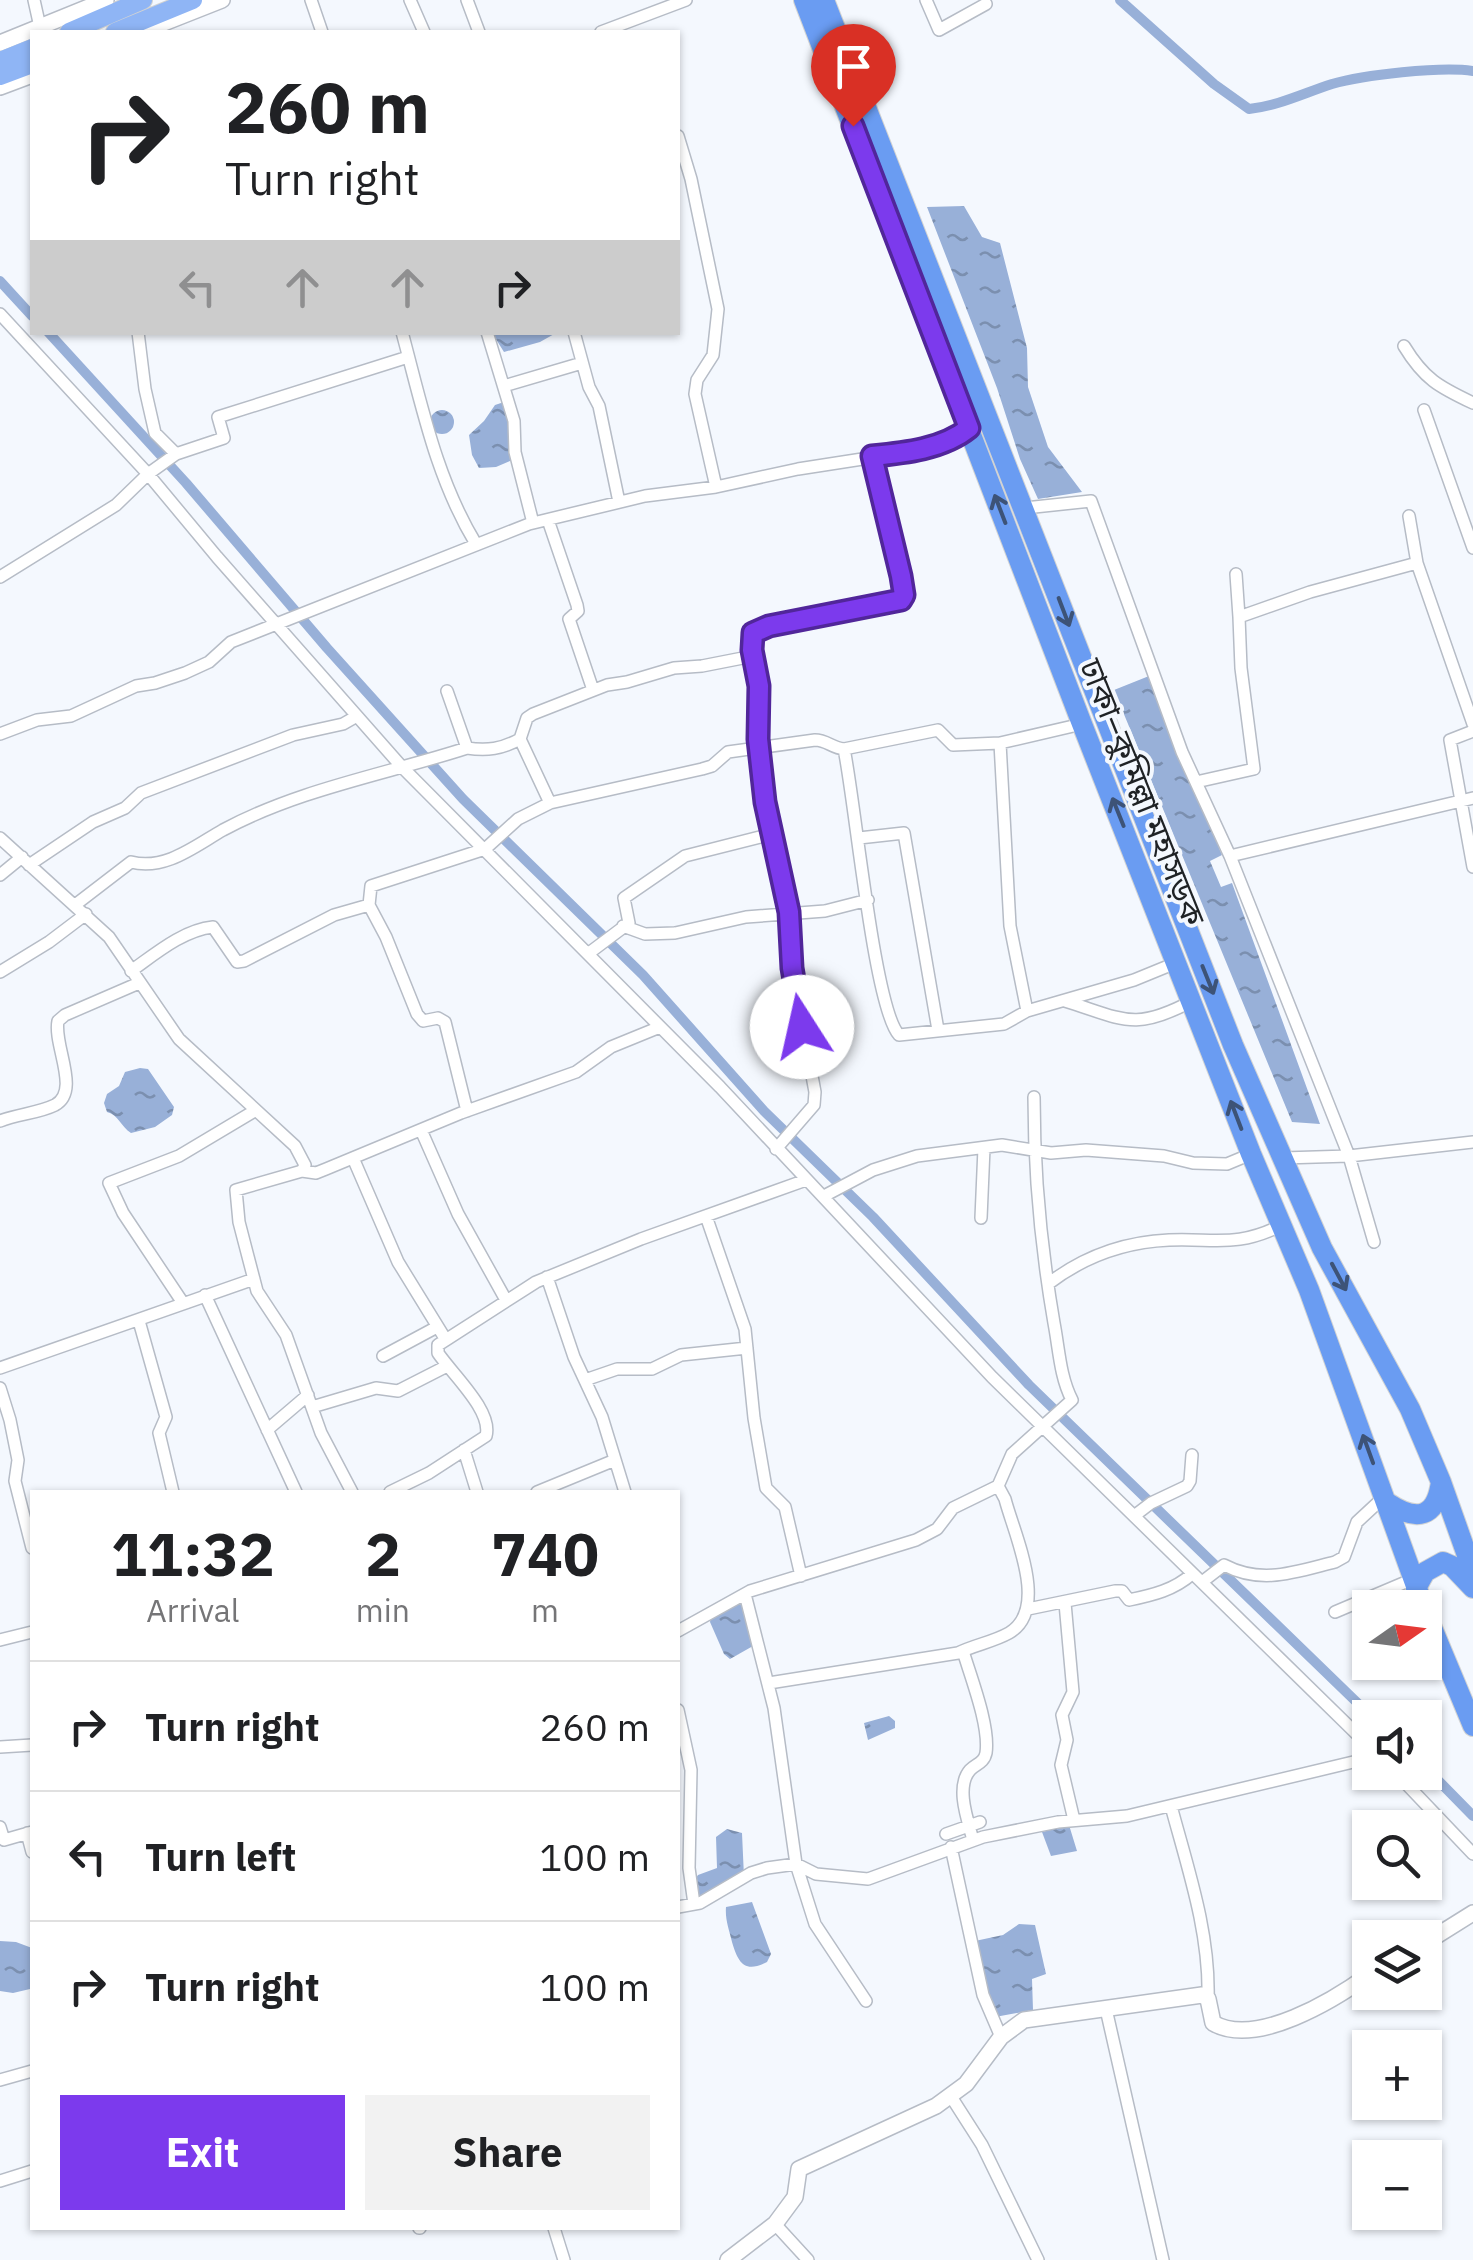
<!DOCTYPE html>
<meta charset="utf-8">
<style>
body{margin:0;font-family:"IBM Plex Sans","Noto Sans Bengali",sans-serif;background:#f2f2f2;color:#202124;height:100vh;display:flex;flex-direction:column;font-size:38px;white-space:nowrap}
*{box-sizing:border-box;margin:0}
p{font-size:32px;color:#757577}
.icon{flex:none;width:55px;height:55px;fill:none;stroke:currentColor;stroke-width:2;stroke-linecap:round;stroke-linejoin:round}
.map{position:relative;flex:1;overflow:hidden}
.panel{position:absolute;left:30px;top:1490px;width:650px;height:740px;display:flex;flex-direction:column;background:#fff;border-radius:0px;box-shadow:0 2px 8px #0004}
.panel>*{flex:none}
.hud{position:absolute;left:30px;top:30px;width:650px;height:305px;border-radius:0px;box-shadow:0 2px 8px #0004;background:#fff;color:#202124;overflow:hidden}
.needle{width:65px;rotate:76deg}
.fabs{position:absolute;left:1352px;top:1590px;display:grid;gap:20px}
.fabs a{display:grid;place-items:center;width:90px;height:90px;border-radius:0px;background:#fff;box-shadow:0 2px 8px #0004;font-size:50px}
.pin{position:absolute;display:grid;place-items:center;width:85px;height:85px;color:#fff;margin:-102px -42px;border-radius:50% 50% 50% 0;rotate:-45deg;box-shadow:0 0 10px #0007}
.pin .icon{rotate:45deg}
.me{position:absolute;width:110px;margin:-55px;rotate:350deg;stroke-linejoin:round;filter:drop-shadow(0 0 8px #0008)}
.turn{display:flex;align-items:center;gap:35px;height:210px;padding:0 30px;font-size:45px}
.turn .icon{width:130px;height:130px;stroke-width:2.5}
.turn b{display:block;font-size:70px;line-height:85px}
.lanes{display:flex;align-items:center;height:95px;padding:0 30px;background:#0003;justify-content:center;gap:50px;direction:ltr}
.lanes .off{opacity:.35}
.eta{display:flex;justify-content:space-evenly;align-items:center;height:170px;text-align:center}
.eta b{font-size:60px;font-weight:700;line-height:70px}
.primary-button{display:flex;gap:20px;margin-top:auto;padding:20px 30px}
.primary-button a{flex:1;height:115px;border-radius:0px;background:#7c3aed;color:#fff;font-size:40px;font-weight:700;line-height:115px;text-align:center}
.primary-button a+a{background:#f2f2f2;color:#202124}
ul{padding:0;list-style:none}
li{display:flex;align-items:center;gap:30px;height:130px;padding:0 30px;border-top:2px solid #e0e0e0}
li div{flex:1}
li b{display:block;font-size:38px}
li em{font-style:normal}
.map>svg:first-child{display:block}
</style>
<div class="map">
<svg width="1473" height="2260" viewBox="0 0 1473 2260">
<defs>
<pattern id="water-ripples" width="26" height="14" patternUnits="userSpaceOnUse" patternTransform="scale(2.5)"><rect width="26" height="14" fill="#98b0d8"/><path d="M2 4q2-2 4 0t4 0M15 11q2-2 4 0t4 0" fill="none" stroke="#7b8faf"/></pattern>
</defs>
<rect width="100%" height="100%" fill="#f4f8fe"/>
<!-- water -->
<path fill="url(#water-ripples)" d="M964 206 982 237 1000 243 1027 348 1028 387 1048 447 1082 492 1038 499 1020 459 997 388 927 207Z
M492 333H556L540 342 504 352Z
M504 402 509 417 510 461 496 467 479 468 472 455 469 435 484 421 495 405Z
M430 422a12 12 0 1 1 24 0a12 12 0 1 1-24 0Z
M1149 676 1222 855 1210 861 1221 887 1232 883 1320 1124 1292 1122 1114 690Z
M140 1068 148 1069 174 1107 172 1115 155 1127 131 1133C121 1127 119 1115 107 1112L104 1103 107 1094 119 1086 125 1072Z
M734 1602H744L753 1646 730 1659 724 1654 710 1622 711 1617Z
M889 1716 895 1721V1728L868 1740 864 1723Z
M1069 1825 1077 1851 1051 1856 1042 1832Z
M727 1829 742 1833 744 1877 701 1896 696 1893 694 1881 698 1875 717 1868 716 1837Z
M752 1902 771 1954 767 1962C744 1974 738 1962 732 1942 729 1929 725 1920 726 1907Z
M1019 1924 1035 1925 1046 1974 1032 1979 1033 2010 995 2017 985 1995 975 1941 1003 1935Z
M0 1941 16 1942 32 1948 30 1989 13 1993 0 1991Z"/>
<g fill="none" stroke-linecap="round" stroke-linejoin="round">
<!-- canal -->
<path stroke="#98b0d8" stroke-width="10" d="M1120 0 1214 84 1249 109C1278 106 1304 93 1332 84 1363 75 1441 66 1473 71
M0 281 32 316
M48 332 186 483 327 648 463 799 643 975 764 1111 873 1217 1029 1385 1373 1718
M1425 1767 1473 1816"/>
<!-- minor casing -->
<g stroke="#b6bcc6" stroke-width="14">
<path id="minor" d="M34 0 40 27
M311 0 322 32
M410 0 424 32
M467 0 479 32
M926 0 939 30 986 4
M601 32 686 0
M678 136 691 179 718 309 713 355 697 380 695 394 716 487
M0 314 148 474 176 454 224 438 218 417 408 357
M138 332 145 389 155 433 176 454
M402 332C422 406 436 478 476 544
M487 332 514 421 515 452 533 523
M574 332 589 387 599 406 619 502
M1404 346C1424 379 1439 387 1473 403
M504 386 582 363
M1424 410 1473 548
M1025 508 1091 501 1182 752 1230 856 1349 1156 1374 1242
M1409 516 1417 563 1473 724
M548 520 577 605 578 611 569 619 593 690
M1236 574 1239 617
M0 577 116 505 148 474 217 557 401 766 720 1087 992 1377 1370 1747
M753 656 759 686 758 739 765 802 789 912 792 968 815 1092 814 1105 776 1149
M447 691 467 748
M1473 731 1450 740 1473 867
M0 734 37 720 71 716 136 686 155 683 185 673 209 662 231 642 529 524 645 496 716 487 798 469 914 451 959 436 969 427
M520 739 550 803
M1000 743 1010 926 1027 1011
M844 749C855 800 874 1008 899 1035L1004 1024 1027 1011 1134 980 1178 962
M1196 782 1254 769 1241 668 1239 617 1310 592 1417 563
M0 838 109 937 179 1039 295 1146 305 1165 302 1171
M859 838 904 833 938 1030
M1230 856 1473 798
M29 865 93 822 125 808 141 793 293 735 343 724 357 716
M0 875 22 857
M75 905 131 862C165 871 195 846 223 830 299 789 387 774 467 748 487 751 502 749 520 739L527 718 533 714 607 685 627 682 674 668 702 666 753 656V633L757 628 901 601 904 587 873 456
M369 905 386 937 417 1014 423 1021 438 1018 445 1022 467 1111
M623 926 645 934 675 933 746 917 825 911 868 900
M589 953 629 923 624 898 685 856 772 834
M131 971C155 954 183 930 213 927L237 962 244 961 334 915 369 905 371 886 485 849 518 819 550 803 702 769 712 766 728 752 815 740C827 740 832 748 844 749L938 730 953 745 1000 743 1082 724
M0 972 49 942 86 914
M1065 1001C1123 1019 1134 1032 1192 1001
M0 1121C18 1114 39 1113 55 1105 81 1091 53 1045 58 1021L65 1015 139 983
M421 1130 458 1214 506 1300
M353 1158 398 1262 446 1340
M1283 1158 1349 1156 1473 1142
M824 1196 873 1170 917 1156 1002 1145 1051 1153 1086 1150 1164 1156 1193 1163 1227 1164 1251 1154
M706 1216 745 1329 754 1418 766 1488 785 1507 801 1576
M981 1218 984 1148
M547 1277 574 1357 602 1417 625 1492
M1048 1284C1083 1257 1123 1242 1169 1240 1215 1238 1237 1248 1282 1225
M205 1295 296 1492
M183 1303 123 1213 109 1183 179 1156 256 1110
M139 1321 166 1417 159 1433 173 1492
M383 1356 437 1327
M0 1368 254 1279
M585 1380 617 1369H652L681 1355 747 1348
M0 1388 10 1420 18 1460 15 1481 32 1548
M312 1407 376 1388 398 1391 447 1366
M267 1430 308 1395
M464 1450 477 1492
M352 1492 321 1433 286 1335 257 1291 239 1222 236 1190 302 1171 316 1173 326 1169 461 1113 576 1072 611 1047 660 1027
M390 1492 429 1473 486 1436C493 1411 452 1374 438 1353V1345L536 1282 641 1239 806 1180
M537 1492 615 1460
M1134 1516 1151 1503 1187 1486 1190 1481 1192 1455
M1202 1582 1224 1565C1262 1585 1295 1572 1335 1562L1344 1557 1357 1522 1385 1496
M745 1594 774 1708 796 1864 815 1924 866 2001
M1065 1603 1073 1692 1062 1715 1067 1740 1061 1765 1074 1820
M1028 1609 1115 1591H1122L1129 1600C1153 1595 1174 1590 1192 1574
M1335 1612 1413 1579
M678 1631 750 1591 916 1540 937 1529 953 1508 998 1486 1012 1454 1072 1400C1060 1377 1059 1349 1054 1323 1041 1248 1034 1173 1034 1097
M0 1640 32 1632
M963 1651C971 1678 990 1726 986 1753 984 1763 976 1764 970 1770 955 1787 968 1821 973 1840
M769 1683 958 1653C974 1645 993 1642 1009 1633 1050 1609 1014 1534 1005 1499L998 1486
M678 1710 691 1770 689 1868 694 1904
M0 1747 32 1745
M1395 1772 1473 1854
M1171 1806C1188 1869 1210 1933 1208 1999
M0 1827 4 1840 32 1832
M27 1833 32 1852
M946 1834 980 1822
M951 1847 983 1995 1001 2037
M678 1907 700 1903 751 1873 767 1868 796 1864 816 1874 868 1879 983 1837 1058 1822 1127 1816 1370 1758
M1106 2009 1163 2260
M0 2080 32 2071
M950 2095 982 2145 1038 2260
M0 2181 32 2171
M775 2224 808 2260
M419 2228H420
M554 2228 564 2260"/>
</g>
<!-- tertiary casing -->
<g stroke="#b6bcc6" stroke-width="18">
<path id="tertiary" d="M141 32 222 0
M0 43 106 0
M0 87 32 75
M1425 1943 1473 1913
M728 2260 775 2224 795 2197 799 2169 936 2106 966 2084 1001 2037 1024 2020 1202 1995 1208 1999 1213 2023C1256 2048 1334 2000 1370 1974"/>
</g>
<!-- primary casing -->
<g stroke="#d2d3d3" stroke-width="20">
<path id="primary" d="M69 32 143 0
M115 32 193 0
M0 61 32 48
M0 76 32 64"/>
</g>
<!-- trunk casing -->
<g stroke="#d2d3d3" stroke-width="22">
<path id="trunk" d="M804 0 1082 724 1251 1154 1309 1290 1424 1608
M824 0 1233 1045 1322 1248 1410 1409 1441 1482 1473 1572
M1388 1503C1417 1522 1436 1518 1441 1482
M1416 1588 1425 1572 1443 1562 1452 1566 1473 1588
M1425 1611 1473 1726"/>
</g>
<!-- minor -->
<use href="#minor" stroke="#fff" stroke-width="11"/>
<!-- tertiary -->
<use href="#tertiary" stroke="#fff" stroke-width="15"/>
<!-- primary -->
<use href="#primary" stroke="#8fb5f5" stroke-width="18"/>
<!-- trunk -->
<use href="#trunk" stroke="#6a9cf2" stroke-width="20"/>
</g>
<!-- one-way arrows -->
<defs><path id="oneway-shaft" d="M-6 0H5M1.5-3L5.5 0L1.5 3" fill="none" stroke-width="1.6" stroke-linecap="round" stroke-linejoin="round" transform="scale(2.5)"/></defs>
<g stroke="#3d5377">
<use href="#oneway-shaft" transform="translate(1000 509) rotate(-111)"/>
<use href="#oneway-shaft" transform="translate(1064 612) rotate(69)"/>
<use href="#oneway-shaft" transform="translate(1118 812) rotate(-112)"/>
<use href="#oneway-shaft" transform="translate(1208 980) rotate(68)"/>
<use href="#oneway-shaft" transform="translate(1236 1115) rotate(-111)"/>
<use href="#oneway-shaft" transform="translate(1339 1277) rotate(62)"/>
<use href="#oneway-shaft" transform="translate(1368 1449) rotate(-110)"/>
</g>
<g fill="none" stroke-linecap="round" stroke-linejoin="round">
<!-- route casing -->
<g stroke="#51269a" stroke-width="25">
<path id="route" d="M802 1027 792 968 789 912 765 802 758 739 759 686 752 650 753 633 769 626 901 600 904 595 901 576 872 456C905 453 943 449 969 428L853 126"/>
</g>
<!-- route -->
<use href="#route" stroke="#7c3aed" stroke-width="18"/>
</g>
<g text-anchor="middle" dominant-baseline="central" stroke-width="8" stroke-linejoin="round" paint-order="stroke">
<!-- street labels -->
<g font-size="32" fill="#1f2225" stroke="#f4f8fe">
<text transform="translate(1143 792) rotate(68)">ঢাকা–কুমিল্লা মহাসড়ক</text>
</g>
</g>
</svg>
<div class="fabs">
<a><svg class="needle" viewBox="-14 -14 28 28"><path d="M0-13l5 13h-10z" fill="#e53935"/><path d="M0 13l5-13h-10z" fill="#757577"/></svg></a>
<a><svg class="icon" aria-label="sound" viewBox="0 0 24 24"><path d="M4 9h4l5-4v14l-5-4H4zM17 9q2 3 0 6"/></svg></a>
<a><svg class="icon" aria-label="search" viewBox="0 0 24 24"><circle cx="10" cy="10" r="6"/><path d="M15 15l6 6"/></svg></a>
<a><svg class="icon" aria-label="layers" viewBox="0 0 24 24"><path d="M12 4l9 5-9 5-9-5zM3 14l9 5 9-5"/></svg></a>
<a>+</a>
<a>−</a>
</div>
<div class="pin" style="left:853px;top:126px;background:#d93025"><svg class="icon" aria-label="arrive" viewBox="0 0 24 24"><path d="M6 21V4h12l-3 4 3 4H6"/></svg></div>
<svg class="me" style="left:802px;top:1027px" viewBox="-20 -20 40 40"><circle r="19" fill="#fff"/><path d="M0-13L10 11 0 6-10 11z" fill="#7c3aed"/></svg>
<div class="hud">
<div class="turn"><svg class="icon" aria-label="right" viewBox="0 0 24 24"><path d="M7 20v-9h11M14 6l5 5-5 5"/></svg><div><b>260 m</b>Turn right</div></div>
<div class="lanes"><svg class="icon off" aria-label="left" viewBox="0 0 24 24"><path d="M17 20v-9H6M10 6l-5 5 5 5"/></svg><svg class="icon off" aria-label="ahead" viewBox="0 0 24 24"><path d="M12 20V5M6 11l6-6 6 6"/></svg><svg class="icon off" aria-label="ahead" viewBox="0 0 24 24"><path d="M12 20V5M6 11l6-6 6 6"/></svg><svg class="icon" aria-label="right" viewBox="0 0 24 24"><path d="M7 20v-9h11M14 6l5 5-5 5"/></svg></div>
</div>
<section class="panel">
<div class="eta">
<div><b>11:32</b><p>Arrival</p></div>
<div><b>2</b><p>min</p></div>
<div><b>740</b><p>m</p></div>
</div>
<ul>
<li><svg class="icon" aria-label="right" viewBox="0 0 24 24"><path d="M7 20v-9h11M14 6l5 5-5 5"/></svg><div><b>Turn right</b></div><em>260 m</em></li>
<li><svg class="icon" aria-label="left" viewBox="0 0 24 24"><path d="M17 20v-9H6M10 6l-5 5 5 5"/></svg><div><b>Turn left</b></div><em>100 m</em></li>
<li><svg class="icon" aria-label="right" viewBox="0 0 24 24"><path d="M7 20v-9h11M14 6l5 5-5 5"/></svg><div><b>Turn right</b></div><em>100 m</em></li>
</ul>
<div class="primary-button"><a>Exit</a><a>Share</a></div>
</section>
</div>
